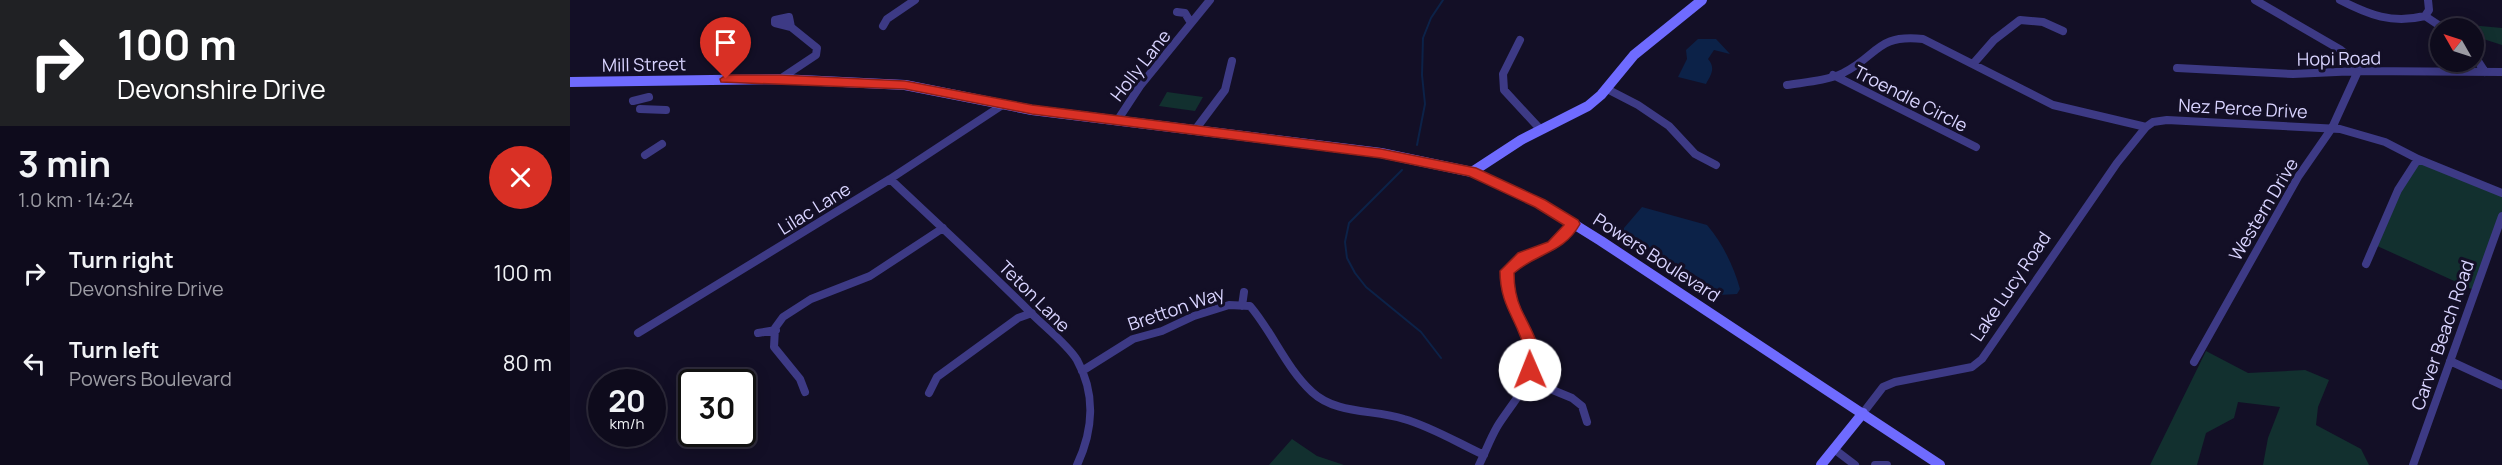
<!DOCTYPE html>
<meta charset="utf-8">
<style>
body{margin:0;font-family:Manrope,sans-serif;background:#171425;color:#f1f3f6;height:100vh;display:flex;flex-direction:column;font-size:22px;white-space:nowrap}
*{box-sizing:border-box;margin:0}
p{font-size:20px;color:#9b9ba3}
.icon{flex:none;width:33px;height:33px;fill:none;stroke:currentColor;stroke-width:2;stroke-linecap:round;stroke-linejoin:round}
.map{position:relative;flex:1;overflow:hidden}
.details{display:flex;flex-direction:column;background:#0e0b1c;width:570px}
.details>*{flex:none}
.banner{background:#202124;color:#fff;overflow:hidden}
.needle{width:39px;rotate:309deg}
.buttons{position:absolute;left:1860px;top:18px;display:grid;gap:12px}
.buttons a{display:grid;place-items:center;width:54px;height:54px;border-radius:50%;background:#0e0b1c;box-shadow:0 3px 15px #0003,0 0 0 2px #2e2b3b;font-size:30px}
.speed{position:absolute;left:18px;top:369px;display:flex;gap:12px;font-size:30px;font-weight:700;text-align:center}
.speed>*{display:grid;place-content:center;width:78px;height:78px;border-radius:50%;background:#0e0b1c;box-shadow:0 3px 15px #0003,0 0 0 2px #2e2b3b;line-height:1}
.speed small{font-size:15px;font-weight:400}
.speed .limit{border:3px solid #111;border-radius:9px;background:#fff;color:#111}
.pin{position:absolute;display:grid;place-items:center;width:51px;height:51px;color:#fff;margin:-62px -26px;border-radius:50% 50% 50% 0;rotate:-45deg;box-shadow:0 0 6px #0007}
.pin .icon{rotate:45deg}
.me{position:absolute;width:66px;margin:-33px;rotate:359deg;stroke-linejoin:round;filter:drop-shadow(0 0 4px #0008)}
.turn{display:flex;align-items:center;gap:21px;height:126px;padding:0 18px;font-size:27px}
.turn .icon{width:78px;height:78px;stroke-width:2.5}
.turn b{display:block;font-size:42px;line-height:51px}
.round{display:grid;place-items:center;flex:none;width:63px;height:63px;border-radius:32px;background:#171425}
.headline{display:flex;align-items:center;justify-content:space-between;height:102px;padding:0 18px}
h1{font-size:36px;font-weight:700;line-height:45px}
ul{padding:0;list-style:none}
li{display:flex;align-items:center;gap:18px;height:90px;padding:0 18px}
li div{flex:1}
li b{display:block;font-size:22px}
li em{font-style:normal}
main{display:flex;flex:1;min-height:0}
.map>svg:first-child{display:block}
</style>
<main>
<section class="details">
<div class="banner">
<div class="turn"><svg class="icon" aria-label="right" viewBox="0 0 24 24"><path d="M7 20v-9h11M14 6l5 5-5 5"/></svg><div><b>100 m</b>Devonshire Drive</div></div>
</div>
<div class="headline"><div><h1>3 min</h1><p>1.0 km · 14:24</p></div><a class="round" style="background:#d93025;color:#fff"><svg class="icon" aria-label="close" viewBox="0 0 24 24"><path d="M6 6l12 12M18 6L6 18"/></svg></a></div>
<ul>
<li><svg class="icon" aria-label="right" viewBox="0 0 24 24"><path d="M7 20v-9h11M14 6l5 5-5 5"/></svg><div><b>Turn right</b><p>Devonshire Drive</p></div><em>100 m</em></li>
<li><svg class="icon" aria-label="left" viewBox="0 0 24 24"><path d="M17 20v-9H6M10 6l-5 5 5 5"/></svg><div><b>Turn left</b><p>Powers Boulevard</p></div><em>80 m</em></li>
</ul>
</section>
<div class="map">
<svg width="1932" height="465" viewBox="0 0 1932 465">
<rect width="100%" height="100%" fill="#130f26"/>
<!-- green -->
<path fill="#12302f" d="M1878 23 1932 28V45L1904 36V28H1884Z
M597 92 633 97 625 111 589 106Z
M1848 159 1932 193V214L1904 290 1805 245 1828 190Z
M1636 351 1678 373 1735 370 1759 380 1748 407 1746 425 1791 449 1799 465H1693L1698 438 1710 407 1668 402 1664 418 1636 433 1627 465H1580Z
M722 439 747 456 774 465H699Z"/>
<!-- water -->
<path fill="#0c2248" d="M1128 39H1146L1160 54 1144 50 1138 59C1146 68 1141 75 1136 84L1108 77 1117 59 1116 50Z
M1072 207 1137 225C1152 242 1164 267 1170 289L1167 294 1149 295 1125 275 1054 232V228Z"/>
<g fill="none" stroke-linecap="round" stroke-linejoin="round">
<!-- stream -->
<path stroke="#0c2248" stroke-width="2" d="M847 145 855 104 852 75 853 38 861 18 873 0
M832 170 779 223 775 242 777 258 785 273 796 287 851 332 871 358"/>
<!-- street -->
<path stroke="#3d3a85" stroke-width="8" d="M1770 0C1799 15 1822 24 1855 16
M607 12 615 13 621 23
M1855 16 1873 28
M1855 16 1859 10 1858 0
M219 17 221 27 205 23V20Z
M313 26 317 19 345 0
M950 40 933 74 934 90 971 130
M1904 55 1915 72
M1403 64 1424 40 1450 20 1473 22 1493 31
M1607 68 1723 74 1788 71 1932 72
M1263 75 1406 147
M210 79 246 55 247 48 221 27
M1217 85C1236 82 1256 81 1273 73 1309 55 1306 34 1353 39L1483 105 1576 127 1583 122 1597 120 1770 129 1815 142 1848 159 1932 193
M1037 89 1068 105 1099 126 1125 154 1146 165
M63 101 79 97
M70 109 96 110
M547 121 570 86 640 0
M625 130 655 90 662 61
M75 155 92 144
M320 179C368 224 416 268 462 314 475 327 498 345 507 360 526 394 523 431 507 465
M1796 264 1828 190 1848 159
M672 306 674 292
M68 333 320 179 434 104
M188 333 206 330
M1880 361 1932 385
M1624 362 1728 177 1762 128 1788 71 1786 62 1771 50 1685 0
M512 371 563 339 592 331 624 316 659 305 680 306C703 333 716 368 742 392 767 415 804 409 834 419 862 427 888 443 914 455
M956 379 1002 398 1012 406 1017 422
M235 392 230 379 204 347 205 328 213 317 241 299 300 276 373 228
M359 393 367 377 448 318 462 313
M1293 413 1313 387 1325 382 1402 367 1412 359 1547 163 1576 127
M1264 449 1285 465
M909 465C915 453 920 439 927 427 942 402 969 378 961 345 955 318 937 299 937 271L946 261 983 246 1003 224
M1305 465H1317
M1843 465 1932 216"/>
<!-- secondary -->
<path stroke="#6f6bff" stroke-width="10" d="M0 82 210 79 335 85 462 110 811 153 902 172 970 203 1031 241 1370 465
M902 172 951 140 1018 106 1031 95 1064 55 1132 0
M1251 465 1293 413"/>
</g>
<!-- route -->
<path fill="#d93025" stroke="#8d1f18" stroke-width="1.5" d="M156 75H210L335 81 462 105 811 149 906 168 975 200 1008 220 1010 224C993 254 968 252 944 273 944 286 946 298 951 309 961 331 977 351 965 375L960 377 955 375C951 367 956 360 955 352 949 321 930 308 930 271L948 253 978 242 994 225 965 207 899 176 811 158 462 114 335 89 151 82 150 79Z"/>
<g text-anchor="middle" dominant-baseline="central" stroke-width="6" stroke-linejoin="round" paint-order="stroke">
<!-- street labels -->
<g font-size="18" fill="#d9d4ff" stroke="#130f26">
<text transform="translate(1769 58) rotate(-1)">Hopi Road</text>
<text transform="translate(74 64) rotate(-1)">Mill Street</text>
<text transform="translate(570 65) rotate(-52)">Holly Lane</text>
<text transform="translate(1341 98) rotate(27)">Troendle Circle</text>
<text transform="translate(1673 108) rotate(3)">Nez Perce Drive</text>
<text transform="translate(244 208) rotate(-32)">Lilac Lane</text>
<text transform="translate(1693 209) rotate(-59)">Western Drive</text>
<text transform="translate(1087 257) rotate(33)">Powers Boulevard</text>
<text transform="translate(1440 286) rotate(-56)">Lake Lucy Road</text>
<text transform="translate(465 296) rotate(45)">Teton Lane</text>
<text transform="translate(606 308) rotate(-19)">Bretton Way</text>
<text transform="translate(1872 335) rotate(-71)">Carver Beach Road</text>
</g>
</g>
</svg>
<div class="buttons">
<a><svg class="needle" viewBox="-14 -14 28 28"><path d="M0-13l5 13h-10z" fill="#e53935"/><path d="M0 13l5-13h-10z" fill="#9b9ba3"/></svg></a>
</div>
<div class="speed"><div>20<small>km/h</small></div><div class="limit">30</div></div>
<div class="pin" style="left:156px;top:79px;background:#d93025"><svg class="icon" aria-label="arrive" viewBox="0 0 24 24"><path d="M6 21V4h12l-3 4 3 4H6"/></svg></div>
<svg class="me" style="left:960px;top:370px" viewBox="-20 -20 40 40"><circle r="19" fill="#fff"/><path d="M0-13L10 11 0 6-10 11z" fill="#d93025"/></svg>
</div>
</main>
